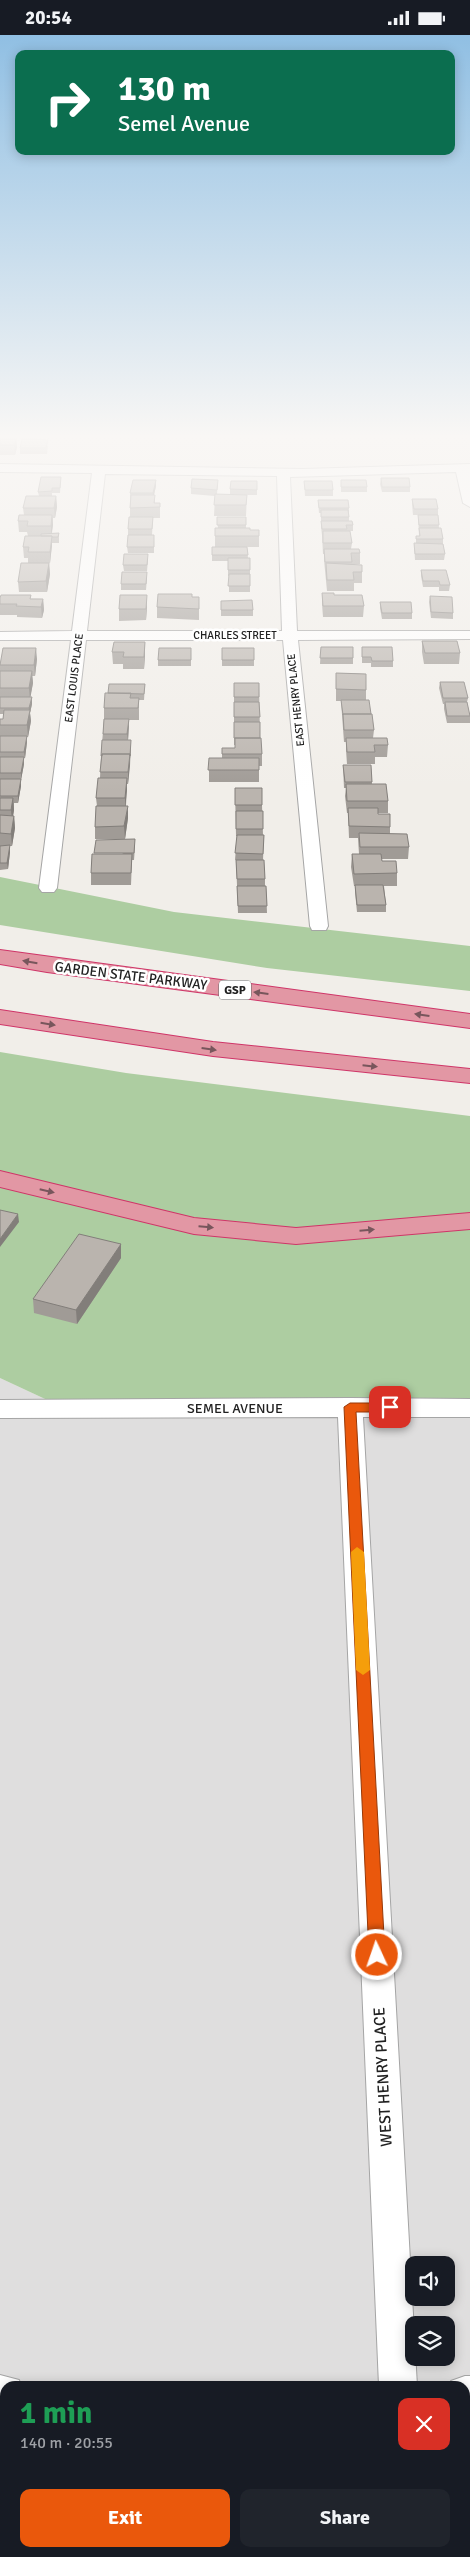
<!DOCTYPE html>
<meta charset="utf-8">
<style>
body{margin:0;font-family:Signika,sans-serif;background:#20242c;color:#f1f3f6;height:100vh;display:flex;flex-direction:column;font-size:19px;white-space:nowrap}
*{box-sizing:border-box;margin:0}
p{font-size:16px;color:#9ea1a6}
.icon{flex:none;width:28px;height:28px;fill:none;stroke:currentColor;stroke-width:2;stroke-linecap:round;stroke-linejoin:round}
.map{position:relative;flex:1;overflow:hidden}
.details{position:absolute;left:0px;top:2346px;width:470px;height:176px;display:flex;flex-direction:column;background:#171b24;border-radius:15px 15px 0 0;box-shadow:0 2px 12px #0003}
.details>*{flex:none}
.guide{position:absolute;left:15px;top:15px;width:440px;height:105px;border-radius:10px;box-shadow:0 2px 12px #0003;background:#0b6e4f;color:#fff;overflow:hidden}
.controls{position:absolute;left:405px;top:2221px;display:grid;gap:10px}
.controls a{display:grid;place-items:center;width:50px;height:50px;border-radius:10px;background:#171b24;box-shadow:0 2px 12px #0003;font-size:25px}
.pin{position:absolute;display:grid;place-items:center;width:42px;height:42px;color:#fff;margin:-21px;border-radius:10px;box-shadow:0 2px 8px #0006}
.me{position:absolute;width:55px;margin:-28px;rotate:357deg;stroke-linejoin:round;filter:drop-shadow(0 0 4px #0008)}
.turn{display:flex;align-items:center;gap:18px;height:105px;padding:0 20px;font-size:22px}
.turn .icon{width:65px;height:65px;stroke-width:2.5}
.turn b{display:block;font-size:35px;line-height:42px}
.round{display:grid;place-items:center;flex:none;width:52px;height:52px;border-radius:10px;background:#20242c}
.summary{display:flex;align-items:center;justify-content:space-between;height:85px;padding:0 20px}
h1{font-size:30px;font-weight:700;line-height:38px;color:#1e9e55}
.action{display:flex;gap:10px;margin-top:auto;padding:10px 20px}
.action a{flex:1;height:58px;border-radius:10px;background:#ea580c;color:#fff;font-size:20px;font-weight:700;line-height:58px;text-align:center}
.action a+a{background:#20242c;color:#f1f3f6}
.status{display:flex;justify-content:space-between;align-items:center;height:35px;padding:0 25px;background:#171b24;direction:ltr}
.status svg{height:14px;fill:currentColor}
.map>svg:first-child{display:block}
</style>
<div class="status"><b>20:54</b><svg viewBox="0 0 49 12"><path d="M0 12V9h3v3zM5 12V6h3v6zM10 12V3h3v9zM15 12V0h3v12zM26 1h20v11H26zM47 4h2v5h-2z"/></svg></div>
<div class="map">
<svg width="470" height="2522" viewBox="0 0 470 2522">
<rect width="100%" height="100%" fill="#f1eee9"/>
<!-- residential -->
<path fill="#dfdede" fill-rule="evenodd" d="M0 1343 58 1370 470 1372V2522H0ZM414 2230H446V2262H414ZM414 2290H446V2322H414ZM5 2351H465V2518H5Z"/>
<!-- forest -->
<path fill="#adcda1" d="M0 842 174 877 470 911V956L267 933 0 890Z
M0 1017 126 1038 470 1081V1367L58 1370 0 1343Z"/>
<g fill="none" stroke-linecap="round" stroke-linejoin="round">
<!-- street casing -->
<g stroke="#a5a5a5" stroke-width="2">
<path id="street" d="M0 429 303 434 470 429V472L463 468 456 437 290 442 297 596H470V604L298 605 328 891 326 895H312L310 891 283 605H86L57 853 54 857H42L39 853 71 605H0V597L72 596 92 438 0 437ZM105 439 277 441 282 596H87Z
M350 1363 470 1364V1382H363L417 2351H379L338 1382 0 1383V1365Z
M0 2340 19 2345 21 2351H5V2378H0Z
M465 2341H470V2379H465V2351H449L451 2346Z
M389 2518H429V2522H389Z"/>
</g>
<!-- highway casing -->
<g stroke="#cf3568" stroke-width="2">
<path id="highway" d="M0 915 470 979V993L47 937 0 929Z
M0 975 213 1007 470 1034V1048L213 1021 0 989Z
M0 1136 194 1183 296 1193 470 1178V1194L296 1209 194 1199 0 1152Z"/>
</g>
<!-- street -->
<use href="#street" fill="#fff" fill-rule="evenodd"/>
<!-- highway -->
<use href="#highway" fill="#e297a4" fill-rule="evenodd"/>
</g>
<!-- wall -->
<path fill="#a09b96" d="M0 404H16L17 412 15 420H0Z
M48 411 47 419H20V413Z
M61 442 60 458H52V461H56L57 472 55 483H53V490L52 498H59V508H52L50 528H28V523H24L23 512 28 501 27 497H19L18 486 24 480 23 473 39 461 38 457Z
M381 443 410 452V457H382L380 449Z
M218 445 217 459 230 460V454L257 446V460H247L246 481H214L215 461 191 459V453Z
M341 445 367 452V457H341Z
M304 446 333 455V461H305Z
M156 451 154 460 155 468H160V483H153L152 500H128V494L130 482V458Z
M412 464 438 474V480L439 493 443 504V509L445 519 444 525H415L414 508H416V501H419L418 480H413L412 469Z
M318 465 349 473V486L353 490V496H347L352 508 351 514 360 518V529H352V530L362 537V548H354V556H327L324 525V519H323L322 500 321 492V478H319Z
M217 482H246V493L250 495H259V512H247L248 523H250V557H229V541H228V526H212V512H215V493H218Z
M154 506V518H128L127 512Z
M148 525 147 536H124L123 530Z
M49 528 50 539 47 557H19L18 547Z
M421 535 450 550 449 556H439V552H423L421 541Z
M147 543 146 555H121V549Z
M322 558 334 560 364 571 363 582H323L322 569Z
M430 561 453 578V584L431 583 429 567Z
M192 562H199V585L157 583V572Z
M0 563 43 564 44 575 42 583 17 582V580H0Z
M221 566 253 575V581H221Z
M380 567 412 578V584H382L380 573Z
M147 571 146 585 119 586V574Z
M422 606 460 618 459 629H424L422 617Z
M145 607V619L144 634H123V629H113L112 617Z
M321 612H353V629H320Z
M362 612 393 626V632H371V628H362Z
M191 613V631H158V625Z
M222 613H254V631H222Z
M37 624 35 641H32L33 648 30 662H32V669L30 678 31 686 28 702H27V707L25 723H24V729L21 745V751L18 768H14V775L13 781H14L15 793 12 811H10V817L8 834 0 835V684H3L4 679H0V628Z
M336 638 366 639V665L374 695 373 703 388 710 387 722H375V729H347L346 715V707H344L341 666H336Z
M440 647 468 663 467 667 470 681V688H447L444 674V669H443L439 653Z
M234 648H259L260 703 262 719V731H259V747H209V723H222V713H235V710H234Z
M145 649 144 665H139V685H129L128 705 131 712 128 749H127L126 771 128 783 125 804H95V792L97 771 96 763 100 743 101 721 104 684V673L108 658Z
M343 730H371L372 749 388 766V778H378V779L390 792V799L409 812 408 824H382V826L397 838V851H384L386 870V877H357L355 857V851H354L351 832 352 819H359L358 803H349L348 778H347L345 761 346 753H344Z
M235 753 262 770 263 800H264L263 825 265 844V851H237L236 825H241H235L237 801H236Z
M135 811 134 825H132L131 850H91V838Z
M237 851H266L267 878H238Z
M121 1209V1223L77 1289 34 1278 33 1264Z"/>
<!-- shaded-wall -->
<path fill="#827e7a" d="M16 404 17 412 15 420 14 410Z
M156 445V451L153 464V458Z
M56 461 57 472 55 483 54 473Z
M52 480 53 490 51 501V491Z
M52 501V511L50 528V517Z
M49 528 50 539 47 557 46 546Z
M147 560V571L146 585V574Z
M43 564 44 575 42 583 41 572Z
M145 607V619L144 634V622Z
M36 613 37 624 35 641 34 630Z
M32 636 33 648 30 665 29 653Z
M32 662V669L30 678 31 686 28 702 27 690 29 673Z
M129 684V690L128 706 127 699Z
M27 701V707L25 723 24 717Z
M131 705 130 731 128 749V737Z
M24 722V729L21 745V738Z
M127 743V755L125 775V763Z
M21 744V751L18 768V761Z
M13 763 14 775 12 787 11 775Z
M128 771V783L125 804 124 791Z
M14 781 15 793 12 811 11 799Z
M10 810V817L8 834 7 828Z
M18 1179 19 1187 0 1212V1204Z
M121 1209V1223L77 1289 76 1275Z"/>
<!-- building -->
<path fill="#bab4ae" stroke="#827e7a" d="M0 404H16L14 410H0Z
M22 404H32L48 405 46 413H20Z
M41 442H61L60 453H52V456L38 457Z
M381 443H409L410 452H382Z
M192 444 218 445 217 455 191 453Z
M133 445H156L153 458H130Z
M341 445H366L367 452H341Z
M231 446H257V455L230 454Z
M304 446H332L333 455H305Z
M215 459 247 460 246 470H214Z
M131 460H155L154 468H160V472L130 473Z
M26 461H56L54 473H23Z
M412 464H436L438 474H414Z
M318 465H348L349 473H319Z
M321 475H348L349 482H321Z
M19 480H52L51 491H27L28 486H18Z
M418 480H438L439 490H419Z
M129 482H153L152 494H128Z
M217 482H246V490H217Z
M321 486H352L353 490H346L347 494H322Z
M215 493H250V495H259V501H215Z
M419 493H441L443 504H416V501H420Z
M323 496H350L352 508H323Z
M59 498 58 502H52V501H41V499Z
M128 500H154V512H127Z
M25 501H52L50 517H28L29 512H23Z
M414 508 443 509 445 519H415Z
M212 512H247L248 520H212Z
M324 514H359L360 518H351L352 527H325Z
M124 519H148L147 530H123Z
M228 523H250V535H228Z
M21 528H49L46 546 18 547Z
M326 528 362 530V537H353L354 545H327Z
M421 535H446L450 550H440L439 546H423Z
M122 537H147L146 549H121Z
M229 539H250V551H228Z
M322 558H334V560H362L364 571H323Z
M158 559H192V562H199V574L157 572Z
M1 560H31L30 564H43L41 572 16 571 17 569H0V563Z
M120 560H147L146 574H119Z
M430 561 452 562 453 578 431 577Z
M252 565 253 575H221V566Z
M380 567H411L412 578H382Z
M422 606H457L460 618H425Z
M114 607H145L144 622H123L124 617H112Z
M321 612H353V623H320Z
M362 612H392L393 626H372L371 622H362Z
M3 613H36L34 630H0Z
M159 613H191V625H158Z
M222 613H254V625H222Z
M0 636H32L29 653H0Z
M336 638 366 639V655L336 654Z
M440 647H464L468 663H443Z
M234 648H259V662H234Z
M109 649H145L144 659 108 658Z
M105 658H131L130 663H139L138 673H104Z
M0 662H32L29 673H0Z
M341 665H369L371 679H343V680Z
M234 667H259L260 682H234Z
M445 667H467L470 681H447Z
M4 675H30L27 690H0V684H3Z
M343 679H372L374 695H344Z
M104 684H129L127 699H103Z
M234 687H260V703H234Z
M0 701H27L24 717H0Z
M235 703H261L262 719H222V713H235Z
M346 703H387L388 710H374L375 717H347Z
M102 705H131L130 721V719H102V721H101Z
M102 719H130L128 737H100Z
M0 722H24L21 738H0Z
M209 723H259V735H208Z
M343 730H371L372 747H345Z
M98 743H127L125 763H96Z
M0 744H21L18 761H0Z
M346 749H386L388 766H347Z
M235 753H262V770H235Z
M0 763H13L11 775H0Z
M96 771H128L124 791 95 792Z
M348 773H378V779H390V792L349 791Z
M236 776H263V794H236Z
M0 780 14 781 11 799 0 798Z
M359 798 407 799 409 812H360Z
M237 800H264L263 819 235 818Z
M135 804 134 818H94L96 805Z
M10 810 7 828H0V811Z
M92 819H132L131 838H91Z
M352 819H381L382 826H396L397 838 354 839Z
M236 825H264L265 844H237Z
M355 850H383L386 870H357Z
M237 851H266L267 871H238Z
M0 1175 18 1179 0 1204Z
M79 1199 121 1209 76 1275 33 1264Z"/>
<!-- one-way arrows -->
<defs><path id="oneway-solid" d="M-6-.8H1V-3.2L6.5 0L1 3.2V.8H-6Z" transform="scale(1.25)"/></defs>
<g fill="#78565c">
<use href="#oneway-solid" transform="translate(30 927) rotate(-170)"/>
<use href="#oneway-solid" transform="translate(261 958) rotate(-173)"/>
<use href="#oneway-solid" transform="translate(422 980) rotate(-172)"/>
<use href="#oneway-solid" transform="translate(48 989) rotate(9)"/>
<use href="#oneway-solid" transform="translate(209 1014) rotate(8)"/>
<use href="#oneway-solid" transform="translate(370 1031) rotate(6)"/>
<use href="#oneway-solid" transform="translate(47 1156) rotate(13)"/>
<use href="#oneway-solid" transform="translate(206 1192) rotate(5)"/>
<use href="#oneway-solid" transform="translate(367 1195) rotate(-5)"/>
</g>
<!-- sky -->
<linearGradient id="sky" x2="0" y2="1"><stop stop-color="#90bfe3"/><stop offset="0.53" stop-color="#f9f7f5"/><stop offset="1" stop-color="#f9f7f5" stop-opacity="0"/></linearGradient>
<rect width="470" height="757" fill="url(#sky)"/>
<!-- route -->
<path fill="#ea580c" stroke="#983908" d="M350 1368H390L396 1372 390 1377H356L385 1920 383 1925 377 1927 371 1925 369 1920 344 1372Z"/>
<!-- slow -->
<path fill="#f59e0b" d="M357 1512 364 1517 370 1635 363 1640 356 1635 351 1517Z"/>
<g text-anchor="middle" dominant-baseline="central" stroke-width="5" stroke-linejoin="round" paint-order="stroke">
<!-- far-street labels -->
<g font-size="11" fill="#212121" stroke="#fff">
<text x="235" y="600">CHARLES STREET</text>
<text transform="translate(74 643) rotate(-83)">EAST LOUIS PLACE</text>
<text transform="translate(296 665) rotate(-96)">EAST HENRY PLACE</text>
</g>
<!-- shield labels -->
<rect fill="#fff" stroke="#646464" stroke-width="1" x="219" y="945.5" width="32" height="19" rx="4"/>
<g font-size="12" font-weight="bold" fill="#212121">
<text x="235" y="955">GSP</text>
</g>
<!-- street labels -->
<g font-size="14" fill="#212121" stroke="#fff">
<text transform="translate(131 941) rotate(7)">GARDEN STATE PARKWAY</text>
<text x="235" y="1373">SEMEL AVENUE</text>
</g>
<!-- near-street labels -->
<g font-size="16" fill="#212121" stroke="#fff">
<text transform="translate(383 2042) rotate(-93)">WEST HENRY PLACE</text>
</g>
</g>
</svg>
<div class="controls">
<a><svg class="icon" aria-label="sound" viewBox="0 0 24 24"><path d="M4 9h4l5-4v14l-5-4H4zM17 9q2 3 0 6"/></svg></a>
<a><svg class="icon" aria-label="layers" viewBox="0 0 24 24"><path d="M12 4l9 5-9 5-9-5zM3 14l9 5 9-5"/></svg></a>
</div>
<div class="pin" style="left:390px;top:1372px;background:#d93025"><svg class="icon" aria-label="arrive" viewBox="0 0 24 24"><path d="M6 21V4h12l-3 4 3 4H6"/></svg></div>
<svg class="me" style="left:377px;top:1920px" viewBox="-20 -20 40 40"><circle r="17" fill="#ea580c" stroke="#fff" stroke-width="3"/><path d="M0-11L8 9 0 5-8 9z" fill="#fff"/></svg>
<div class="guide">
<div class="turn"><svg class="icon" aria-label="right" viewBox="0 0 24 24"><path d="M7 20v-9h11M14 6l5 5-5 5"/></svg><div><b>130 m</b>Semel Avenue</div></div>
</div>
<section class="details">
<div class="summary"><div><h1>1 min</h1><p>140 m · 20:55</p></div><a class="round" style="background:#d93025;color:#fff"><svg class="icon" aria-label="close" viewBox="0 0 24 24"><path d="M6 6l12 12M18 6L6 18"/></svg></a></div>
<div class="action"><a>Exit</a><a>Share</a></div>
</section>
</div>
